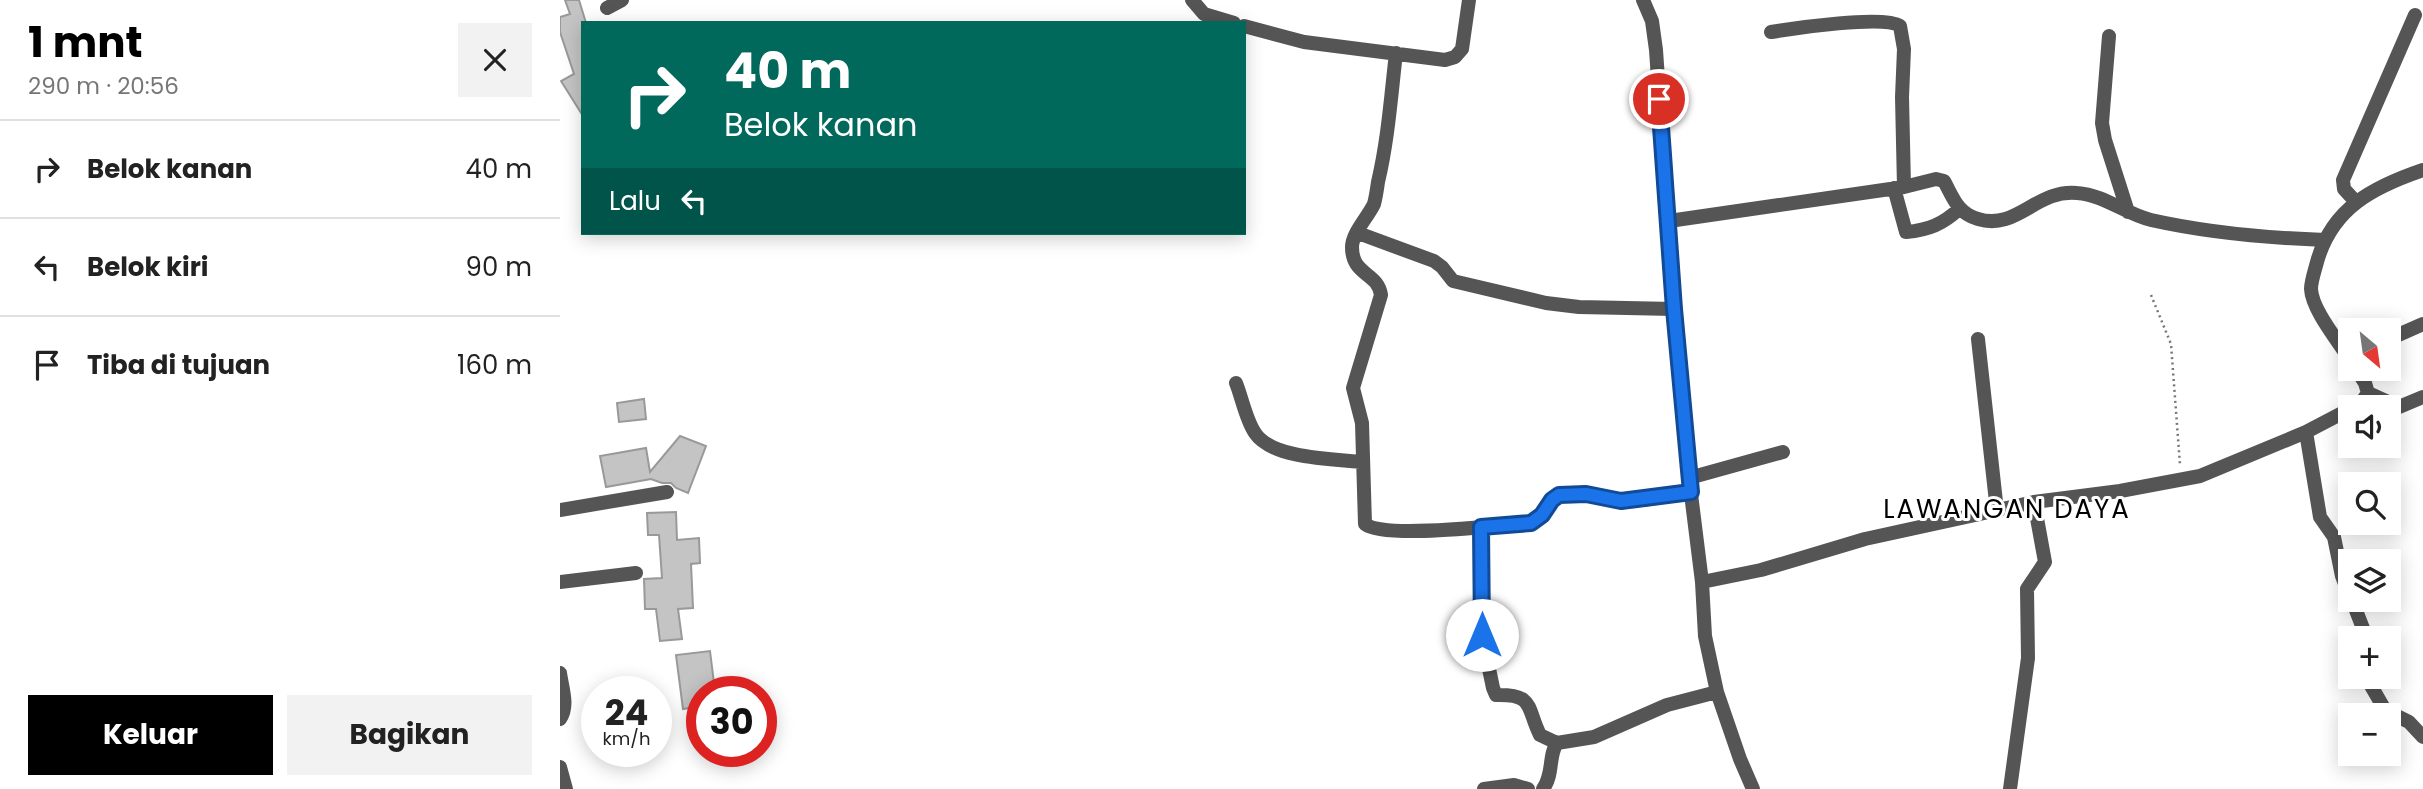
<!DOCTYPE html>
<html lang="id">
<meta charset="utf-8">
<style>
body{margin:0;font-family:Poppins,sans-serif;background:#f2f2f2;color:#222;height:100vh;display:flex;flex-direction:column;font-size:26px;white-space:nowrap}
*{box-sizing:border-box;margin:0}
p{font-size:23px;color:#767676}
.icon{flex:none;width:38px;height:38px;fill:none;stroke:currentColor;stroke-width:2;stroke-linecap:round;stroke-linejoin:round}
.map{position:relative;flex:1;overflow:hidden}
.sheet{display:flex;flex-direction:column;background:#fff;width:560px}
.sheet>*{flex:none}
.guide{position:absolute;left:21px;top:21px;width:665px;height:214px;border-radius:0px;box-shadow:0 4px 18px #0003;background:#00695c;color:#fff;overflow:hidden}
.needle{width:46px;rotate:151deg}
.tools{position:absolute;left:1778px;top:318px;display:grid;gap:14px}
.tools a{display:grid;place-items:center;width:63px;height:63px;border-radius:0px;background:#fff;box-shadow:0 4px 18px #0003;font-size:35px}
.speed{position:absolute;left:21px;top:676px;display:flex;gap:14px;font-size:35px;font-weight:700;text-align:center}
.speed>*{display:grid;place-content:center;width:91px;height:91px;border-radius:50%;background:#fff;box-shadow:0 4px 18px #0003;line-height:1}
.speed small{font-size:18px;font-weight:400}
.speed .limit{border:10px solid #d22;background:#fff;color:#111}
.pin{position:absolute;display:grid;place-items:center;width:60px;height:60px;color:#fff;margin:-30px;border:4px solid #fff;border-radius:50%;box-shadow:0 2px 7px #0007}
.me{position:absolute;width:77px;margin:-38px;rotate:0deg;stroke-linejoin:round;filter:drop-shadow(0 0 5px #0008)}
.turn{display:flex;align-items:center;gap:24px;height:147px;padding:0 28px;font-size:32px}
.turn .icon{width:91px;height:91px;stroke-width:2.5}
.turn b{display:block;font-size:49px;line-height:60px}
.then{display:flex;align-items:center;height:66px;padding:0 28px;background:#0003;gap:14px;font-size:26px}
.round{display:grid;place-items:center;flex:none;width:74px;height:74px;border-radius:0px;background:#f2f2f2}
.summary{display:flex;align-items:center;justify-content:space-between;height:119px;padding:0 28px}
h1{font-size:42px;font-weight:700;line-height:52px;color:#000}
.cta{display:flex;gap:14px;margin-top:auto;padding:14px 28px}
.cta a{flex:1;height:80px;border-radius:0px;background:#000;color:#fff;font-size:28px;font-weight:700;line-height:80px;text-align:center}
.cta a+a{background:#f2f2f2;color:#222}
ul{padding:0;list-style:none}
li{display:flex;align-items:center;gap:21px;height:98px;padding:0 28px;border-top:2px solid #e0e0e0}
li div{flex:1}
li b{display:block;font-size:26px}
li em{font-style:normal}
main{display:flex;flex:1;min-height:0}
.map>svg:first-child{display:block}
</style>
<main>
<section class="sheet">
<div class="summary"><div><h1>1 mnt</h1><p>290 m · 20:56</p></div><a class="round"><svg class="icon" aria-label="close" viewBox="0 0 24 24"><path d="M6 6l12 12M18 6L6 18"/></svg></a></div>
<ul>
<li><svg class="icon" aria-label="right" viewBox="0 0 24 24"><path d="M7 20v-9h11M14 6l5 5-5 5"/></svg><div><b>Belok kanan</b></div><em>40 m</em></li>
<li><svg class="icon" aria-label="left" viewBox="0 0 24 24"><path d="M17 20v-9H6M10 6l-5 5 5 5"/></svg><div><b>Belok kiri</b></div><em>90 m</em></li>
<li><svg class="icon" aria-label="arrive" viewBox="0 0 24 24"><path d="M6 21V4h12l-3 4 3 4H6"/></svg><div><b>Tiba di tujuan</b></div><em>160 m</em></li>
</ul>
<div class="cta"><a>Keluar</a><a>Bagikan</a></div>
</section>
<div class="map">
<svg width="1863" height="789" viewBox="0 0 1863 789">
<rect width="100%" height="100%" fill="#fff"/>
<!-- building -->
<path fill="#c4c4c4" stroke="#999" stroke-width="2" d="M5 0H19L26 23H23V116L1 81 14 74 0 32V17L10 14Z
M84 399 86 419 59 422 57 403Z
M120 436 146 446 128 493 116 488 111 483H102L91 479 46 487 40 456 86 448 90 472Z
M116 512 117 540 139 538 140 563 131 564 133 608 118 609 122 639 100 641 96 609H85L84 579 102 578 99 535H88L87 513Z
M150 651 155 691H142V706L123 709 116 655Z"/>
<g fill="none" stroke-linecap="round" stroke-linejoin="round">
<!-- path -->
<path stroke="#777" stroke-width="2.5" stroke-dasharray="2 3.5" stroke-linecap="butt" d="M1591 295 1611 344 1620 465"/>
<!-- street -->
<path stroke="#555" stroke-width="14" d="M632 0 644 14 674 23
M1083 0 1092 21 1096 50 1114 309 1129 478 1142 582 1145 636 1157 692 1180 759 1193 789
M47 8 62 0
M684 26 744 42 885 60 895 57 902 49 909 0
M1211 32C1235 28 1324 15 1340 26L1344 49 1342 97 1344 187
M1549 36 1542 123 1545 140 1568 212
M836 53C831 96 828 140 818 182 817 189 816 197 814 204 808 217 792 233 792 247 792 276 818 272 821 295L793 388 802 423 805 524C824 539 932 526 960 524 987 521 983 499 1002 495 1023 490 1041 500 1061 501 1083 502 1109 495 1131 492
M1334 188 1346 232C1369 230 1383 224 1399 209
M1796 202 1784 189 1783 180 1855 15
M1109 221 1344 187 1376 179 1384 181C1393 197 1397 213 1418 219 1457 231 1476 189 1517 193 1545 195 1565 214 1591 220 1649 233 1707 238 1765 240
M798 233 874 261 882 267 893 281 986 303 1019 307 1114 309
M1418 339 1437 511
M1829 339 1863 324
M1790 360C1779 342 1752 310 1751 289 1751 281 1755 270 1757 262 1772 208 1813 187 1863 170
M676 383C682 398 686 420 695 433 712 459 774 459 803 462
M1808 393 1839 407 1863 397
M1792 408 1800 404 1808 393 1805 383 1796 369
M1746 432 1760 517 1774 537 1782 576 1790 597
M1129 478 1223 452
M0 510 107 492
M921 527 922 635 933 688 936 695C975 694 966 707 980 735L997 743
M0 582 76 573
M1142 582 1201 570 1305 539 1474 502 1560 491 1640 476 1746 432 1790 409
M1792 600 1804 631V639
M0 673C2 688 9 706 0 719
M1806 677 1825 710 1849 722 1863 737
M0 767 6 789
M924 789 954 785 968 789
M983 789C994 774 988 756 997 743L1034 737 1107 705 1157 692
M1450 789 1468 658 1467 589 1485 562 1474 502"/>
</g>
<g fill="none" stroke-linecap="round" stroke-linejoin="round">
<!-- route casing -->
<g stroke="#114b97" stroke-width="18">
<path id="route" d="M922 635 921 527 971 523 982 515 992 500 999 495 1026 494 1061 501 1131 492 1114 309 1099 99"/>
</g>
<!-- route -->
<use href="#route" stroke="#1a73e8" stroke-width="12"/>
</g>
<g text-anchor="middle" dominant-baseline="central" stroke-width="6" stroke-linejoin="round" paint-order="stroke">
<!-- quarter labels -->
<g font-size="26" letter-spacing="2" fill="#000" stroke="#fff">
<text x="1447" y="509">LAWANGAN DAYA</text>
</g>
</g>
</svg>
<div class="tools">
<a><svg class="needle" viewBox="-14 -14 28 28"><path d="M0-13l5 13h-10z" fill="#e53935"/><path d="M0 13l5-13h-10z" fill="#767676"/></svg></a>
<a><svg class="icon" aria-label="sound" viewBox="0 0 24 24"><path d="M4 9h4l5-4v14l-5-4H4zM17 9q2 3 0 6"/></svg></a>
<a><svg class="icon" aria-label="search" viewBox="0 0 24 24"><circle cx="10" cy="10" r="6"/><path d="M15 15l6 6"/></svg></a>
<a><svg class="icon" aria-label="layers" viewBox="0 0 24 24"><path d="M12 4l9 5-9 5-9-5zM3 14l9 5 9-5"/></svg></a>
<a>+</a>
<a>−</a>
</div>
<div class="speed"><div>24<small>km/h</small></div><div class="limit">30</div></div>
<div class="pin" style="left:1099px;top:99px;background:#d93025"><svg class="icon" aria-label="arrive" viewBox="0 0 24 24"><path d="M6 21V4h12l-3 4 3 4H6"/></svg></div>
<svg class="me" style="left:922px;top:635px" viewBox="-20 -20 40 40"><circle r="19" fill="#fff"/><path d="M0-13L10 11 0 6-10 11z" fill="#1a73e8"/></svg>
<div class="guide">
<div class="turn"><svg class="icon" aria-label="right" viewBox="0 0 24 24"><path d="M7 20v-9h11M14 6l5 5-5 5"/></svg><div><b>40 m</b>Belok kanan</div></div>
<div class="then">Lalu<svg class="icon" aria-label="left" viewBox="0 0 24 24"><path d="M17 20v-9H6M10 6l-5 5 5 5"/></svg></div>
</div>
</div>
</main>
